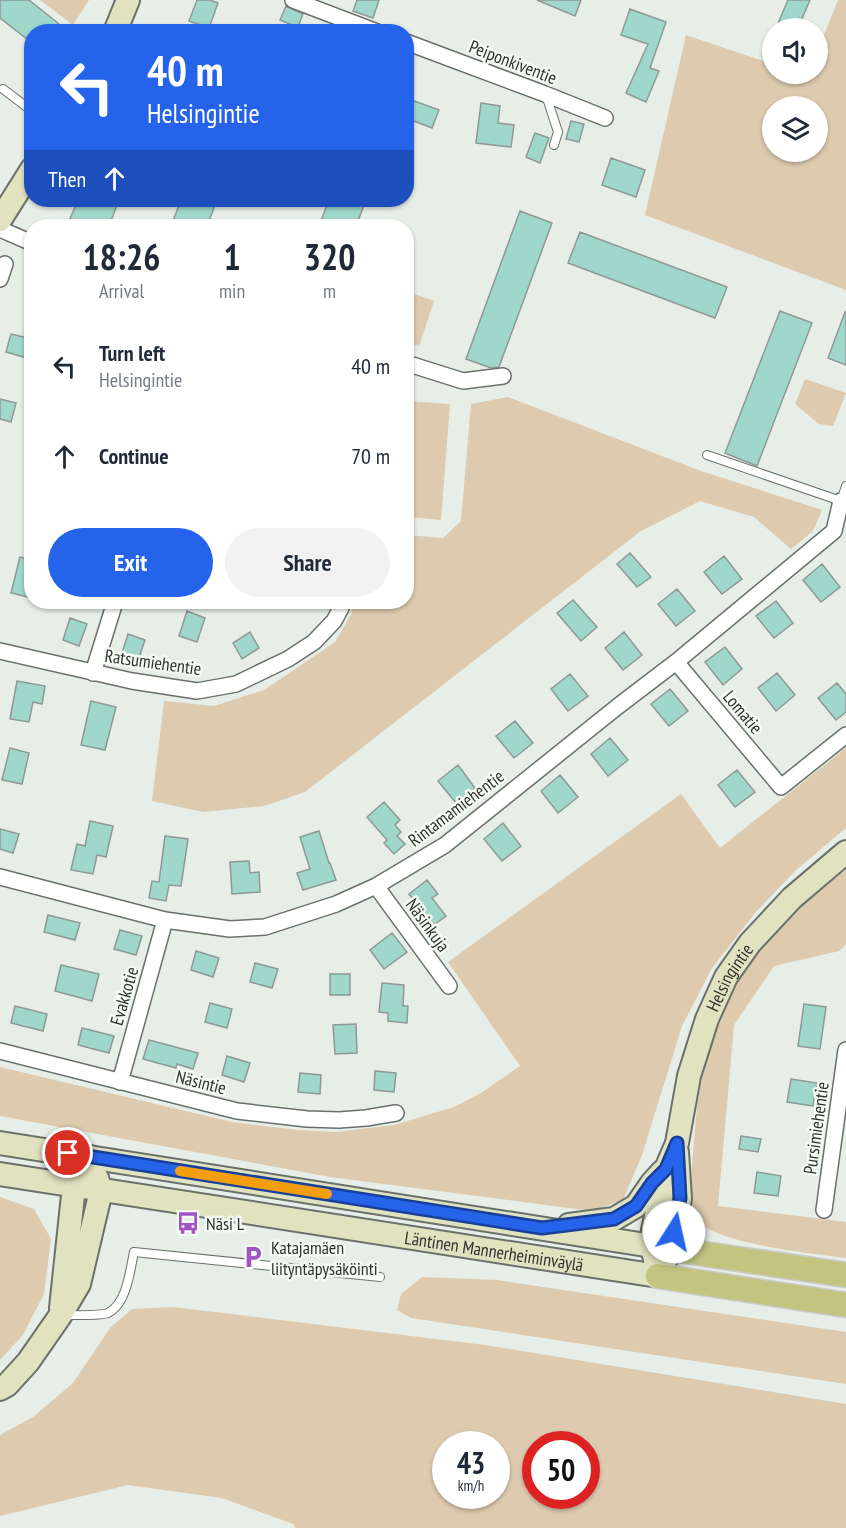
<!DOCTYPE html>
<meta charset="utf-8">
<style>
body{margin:0;font-family:"PT Sans Narrow",sans-serif;background:#f2f2f3;color:#1f2937;height:100vh;display:flex;flex-direction:column;font-size:22px;white-space:nowrap}
*{box-sizing:border-box;margin:0}
p{font-size:20px;color:#747a83}
.icon{flex:none;width:33px;height:33px;fill:none;stroke:currentColor;stroke-width:2;stroke-linecap:round;stroke-linejoin:round}
.map{position:relative;flex:1;overflow:hidden}
.panel{position:absolute;left:24px;top:219px;width:390px;height:390px;display:flex;flex-direction:column;background:#fff;border-radius:24px;box-shadow:0 2px 4px #0004}
.panel>*{flex:none}
.guide{position:absolute;left:24px;top:24px;width:390px;height:183px;border-radius:24px;box-shadow:0 2px 4px #0004;background:#2563eb;color:#fff;overflow:hidden}
.controls{position:absolute;left:762px;top:18px;display:grid;gap:12px}
.controls a{display:grid;place-items:center;width:66px;height:66px;border-radius:50%;background:#fff;box-shadow:0 2px 4px #0004;font-size:30px}
.speed{position:absolute;left:432px;top:1431px;display:flex;gap:12px;font-size:30px;font-weight:700;text-align:center}
.speed>*{display:grid;place-content:center;width:78px;height:78px;border-radius:50%;background:#fff;box-shadow:0 2px 4px #0004;line-height:1}
.speed small{font-size:15px;font-weight:400}
.speed .limit{border:9px solid #d22;background:#fff;color:#111}
.pin{position:absolute;display:grid;place-items:center;width:51px;height:51px;color:#fff;margin:-26px;border:3px solid #fff;border-radius:50%;box-shadow:0 2px 6px #0007}
.me{position:absolute;width:66px;margin:-33px;rotate:10deg;stroke-linejoin:round;filter:drop-shadow(0 0 4px #0008)}
.turn{display:flex;align-items:center;gap:21px;height:126px;padding:0 24px;font-size:27px}
.turn .icon{width:78px;height:78px;stroke-width:2.5}
.turn b{display:block;font-size:42px;line-height:51px}
.then{display:flex;align-items:center;height:57px;padding:0 24px;background:#0003;gap:12px;font-size:22px}
.eta{display:flex;justify-content:space-evenly;align-items:center;height:102px;text-align:center}
.eta b{font-size:36px;font-weight:600;line-height:42px}
.cta{display:flex;gap:12px;margin-top:auto;padding:12px 24px}
.cta a{flex:1;height:69px;border-radius:36px;background:#2563eb;color:#fff;font-size:24px;font-weight:600;line-height:69px;text-align:center}
.cta a+a{background:#f2f2f3;color:#1f2937}
ul{padding:0;list-style:none}
li{display:flex;align-items:center;gap:18px;height:90px;padding:0 24px}
li div{flex:1}
li b{display:block;font-size:22px}
li em{font-style:normal}
.map>svg:first-child{display:block}
</style>
<div class="map">
<svg width="846" height="1528" viewBox="0 0 846 1528">
<rect width="100%" height="100%" fill="#e7eee7"/>
<!-- green -->
<path fill="#decaaf" fill-rule="evenodd" d="M40 0H89L73 25Z
M838 0H846V290L645 215 686 35 772 64V74H799L807 76 808 74H818V50ZM818 106V152H772V106Z
M407 291 434 301 419 346 407 342Z
M805 379 846 393 833 426 819 424 795 404Z
M508 397 701 471 822 510 813 531 791 549 754 517 700 501 641 531 305 792 264 806 203 812 152 801 164 701 214 706 264 690 335 642 351 614 354 602H406L407 535 443 538 461 521 471 404Z
M406 401 450 404 441 520 407 517Z
M846 748V828L795 871 756 912 712 968 682 1026 642 1155 623 1200 592 1211 330 1177 0 1116V1067L232 1122 298 1130 337 1132 394 1125 454 1107 481 1093 520 1066 448 962 681 794 720 848Z
M846 869V944L839 951 774 966 734 1025 718 1206 846 1222V1258C817 1254 714 1244 698 1220 687 1201 692 1165 694 1144 695 1128 696 1111 699 1094 700 1084 704 1074 706 1063 716 1029 727 993 748 963 774 926 812 897 846 869Z
M0 1197 34 1209 51 1239 44 1294 23 1335 0 1360Z
M422 1277 497 1280 846 1332V1384L411 1318 397 1310 401 1294Z
M173 1307 485 1345 846 1404V1528H295L293 1524 222 1498 128 1485 0 1516V1435L33 1417 73 1383 110 1328 132 1309ZM496 1444V1496H446V1444ZM536 1444H586V1496H536Z"/>
<!-- building -->
<path fill="#9fd8ca" stroke="#8e9895" stroke-width="1.5" d="M0 0H29L69 32H32V43L0 18Z
M197 0H210L218 3 209 28 189 21Z
M357 0H379L373 18 353 11Z
M537 0H581L575 16Z
M788 0H810L798 28H776Z
M286 6 303 14 298 27 280 20Z
M630 9 666 22 650 68 659 71 646 102 626 93 648 44 621 35Z
M406 98 439 110 432 128 406 118Z
M481 103 500 106 498 123 514 125 511 147 476 143Z
M571 121 584 124 579 142 566 139Z
M535 133 549 138 540 163 526 157Z
M611 158 645 170 636 197 602 185Z
M78 200H119L109 226H84L69 221Z
M181 200H217L207 226H171Z
M329 200H366L356 226H319Z
M520 211 552 223 499 367 491 368 466 359Z
M580 232 727 287 715 318 568 263Z
M780 311 812 323 757 466 725 453Z
M845 312H846V365L828 358Z
M11 334 32 339 27 358 6 352Z
M0 399 16 403 11 422 0 419Z
M630 553 651 577 637 587 617 564Z
M724 556 742 579 722 594 704 572Z
M20 557 32 560V598L11 593Z
M822 564 840 587 821 602 803 580Z
M677 589 695 611 676 626 658 604Z
M573 600 597 627 581 641 557 613Z
M776 601 793 623 774 638 756 616Z
M187 611 205 618 197 642 179 636Z
M70 618 87 624 79 646 63 640Z
M250 632 259 648 242 659 233 643Z
M624 632 642 655 623 670 605 648Z
M128 634 145 640 138 661 121 656Z
M725 647 742 669 723 685 705 662Z
M777 673 795 695 776 711 758 688Z
M570 674 588 696 568 711 551 689Z
M17 681 45 686 42 704 33 702 29 722 10 719Z
M837 683 846 694V712L836 720 818 698Z
M670 689 688 711 669 726 651 704Z
M91 701 116 707 105 750 81 745Z
M515 721 533 743 514 758 496 736Z
M610 738 628 760 608 776 591 754Z
M10 748 29 753 22 784 2 780Z
M458 765 475 788 456 803 438 781Z
M737 770 755 792 735 807 718 785Z
M560 775 578 797 558 813 541 791Z
M384 802 400 820 395 825 401 832 397 836 405 844 394 854 384 843 387 840 367 817Z
M90 821 113 826 106 857 97 855 93 874 71 870 77 844 85 846Z
M503 823 521 846 502 861 484 839Z
M0 829 19 834 13 853 0 849Z
M319 831 329 863H330L336 880 303 890 297 873 310 869 300 837Z
M165 836 188 839 181 886 169 885 166 901 149 898 152 881 159 882Z
M249 861 250 873 259 872 260 892 232 894 230 862Z
M427 880 438 894 432 898 446 916 434 925 409 894Z
M48 915 80 923 75 940 44 932Z
M120 930 142 936 136 955 114 949Z
M392 933 407 952 384 969 370 950Z
M196 951 219 958 213 977 191 970Z
M255 963 278 969 272 988 250 982Z
M61 965 99 974 92 1001 55 991Z
M330 974H350V995H330Z
M382 983 404 985 403 1006H408L407 1023 388 1021V1013L379 1012Z
M210 1003 232 1009 227 1028 205 1022Z
M804 1004 826 1007 820 1049 798 1046Z
M15 1006 47 1014 43 1031 11 1023Z
M356 1024 357 1053 335 1054 333 1025Z
M82 1028 114 1036 109 1053 78 1045Z
M149 1040 198 1053 193 1069 177 1064 176 1068 143 1059Z
M227 1056 250 1063 244 1082 222 1075Z
M375 1071 396 1073 394 1092 374 1090Z
M300 1073 321 1075 320 1094 298 1092Z
M791 1079 817 1083 813 1106 787 1102Z
M741 1136 761 1139 758 1152 739 1149Z
M757 1172 781 1176 778 1196 754 1193Z"/>
<g fill="none" stroke-linecap="round" stroke-linejoin="round">
<!-- lane casing -->
<g stroke="#6a706a" stroke-width="10">
<path id="lane" d="M3 89 32 111
M546 95 558 132 554 145
M707 455 841 501 846 486
M64 1315C73 1315 101 1316 108 1313 127 1304 130 1270 134 1252L380 1277"/>
</g>
<!-- street casing -->
<g stroke="#6a706a" stroke-width="18">
<path id="street" d="M293 0 377 32
M406 42 545 94 605 118
M0 229 32 243
M0 279 5 264
M406 363 463 381 503 376
M0 651 132 681 197 691 236 684 288 659 314 642 334 621 341 608V602
M676 662 781 787 846 735
M93 673 115 602
M0 877 165 920 230 929 265 927 336 904 376 886 445 845 617 707 676 662 834 531 841 501
M376 886 449 986
M0 1051 237 1111 307 1119 339 1120 366 1118 396 1113
M120 1082 165 920
M824 1210 846 1050"/>
</g>
<!-- secondary casing -->
<g stroke="#6a706a" stroke-width="26">
<g id="secondary">
<path d="M115 32 128 0"/>
<path d="M0 220 32 169"/>
<path d="M0 1143 671 1249"/>
<path id="s1" d="M0 1174 658 1276"/>
<path d="M569 1225 614 1219 636 1206 652 1183 662 1172"/>
<path id="s2" d="M655 1260 652 1246 653 1230 666 1169 677 1143 689 1076 707 1019 726 977 750 943 792 898 846 852"/>
<path d="M665 1261 671 1249 680 1199 677 1152"/>
<path d="M61 1308 74 1186 90 1157"/>
<path d="M0 1389 7 1385 28 1362 60 1316 79 1284 101 1191 97 1178"/>
</g>
</g>
<!-- primary casing -->
<g stroke="#c9cac9" stroke-width="27">
<path id="primary" d="M671 1249 846 1275
M658 1276 846 1305"/>
</g>
<!-- lane -->
<use href="#lane" stroke="#fff" stroke-width="8"/>
<!-- street -->
<use href="#street" stroke="#fff" stroke-width="15"/>
<!-- secondary -->
<use href="#secondary" stroke="#e1e2c0" stroke-width="22"/>
<!-- primary -->
<use href="#primary" stroke="#c3c480" stroke-width="24"/>
</g>
<g fill="none" stroke-linecap="round" stroke-linejoin="round">
<!-- route casing -->
<g stroke="#184099" stroke-width="15">
<path id="route" d="M68 1153 542 1228 614 1219 636 1206 652 1183 666 1169 677 1143 680 1198 674 1232"/>
</g>
<!-- route -->
<use href="#route" stroke="#2563eb" stroke-width="10"/>
<!-- slow -->
<path stroke="#f59e0b" stroke-width="10" d="M180 1171 327 1194"/>
</g>
<!-- icons -->
<defs>
<g id="bus-bare" transform="scale(1.8)"><path d="M-5-6H5V4H4V6H2V4H-2V6H-4V4H-5ZM-3.5-4V0h7V-4ZM-3.5 1.2v1.5H-2V1.2ZM2 1.2v1.5H3.5V1.2Z" fill="#a154c6" stroke="#f5fbf4" stroke-width="2.5" paint-order="stroke"/></g>
<g id="parking-bare" transform="scale(1.8)"><path d="M-3.5-5.5H1a3.5 3.5 0 0 1 0 7H-1V5.5H-3.5ZM-1-3.4V-.6H.8a1.4 1.4 0 0 0 0-2.8Z" fill="#a154c6" stroke="#f5fbf4" stroke-width="2.5" paint-order="stroke"/></g>
</defs>
<g fill-rule="evenodd">
<use href="#bus-bare" x="188" y="1223"/>
<use href="#parking-bare" x="253" y="1257"/>
</g>
<g text-anchor="middle" dominant-baseline="central" stroke-width="5" stroke-linejoin="round" paint-order="stroke">
<!-- street labels -->
<g font-size="18" fill="#30322f" stroke="#f5fbf4">
<text transform="translate(513 62) rotate(21)">Peiponkiventie</text>
<text transform="translate(153 662) rotate(8)">Ratsumiehentie</text>
<text transform="translate(743 712) rotate(50)">Lomatie</text>
<text transform="translate(456 808) rotate(-37)">Rintamamiehentie</text>
<text transform="translate(428 925) rotate(54)">Näsinkuja</text>
<text stroke="none"><textPath href="#s2" startOffset="296">Helsingintie</textPath></text>
<text transform="translate(124 996) rotate(-74)">Evakkotie</text>
<text transform="translate(201 1082) rotate(14)">Näsintie</text>
<text transform="translate(816 1128) rotate(-82)">Pursimiehentie</text>
<text stroke="none"><textPath href="#s1" startOffset="500">Läntinen Mannerheiminväylä</textPath></text>
</g>
<!-- poi labels -->
<g font-size="18" fill="#30322f" stroke="#f5fbf4" text-anchor="start">
<text x="206" y="1223">Näsi L</text>
<text x="271" y="1247">Katajamäen<tspan x="271" dy="21">liityntäpysäköinti</tspan></text>
</g>
</g>
</svg>
<div class="controls">
<a><svg class="icon" aria-label="sound" viewBox="0 0 24 24"><path d="M4 9h4l5-4v14l-5-4H4zM17 9q2 3 0 6"/></svg></a>
<a><svg class="icon" aria-label="layers" viewBox="0 0 24 24"><path d="M12 4l9 5-9 5-9-5zM3 14l9 5 9-5"/></svg></a>
</div>
<div class="speed"><div>43<small>km/h</small></div><div class="limit">50</div></div>
<div class="pin" style="left:68px;top:1153px;background:#d93025"><svg class="icon" aria-label="arrive" viewBox="0 0 24 24"><path d="M6 21V4h12l-3 4 3 4H6"/></svg></div>
<svg class="me" style="left:674px;top:1232px" viewBox="-20 -20 40 40"><circle r="19" fill="#fff"/><path d="M0-13L10 11 0 6-10 11z" fill="#2563eb"/></svg>
<div class="guide">
<div class="turn"><svg class="icon" aria-label="left" viewBox="0 0 24 24"><path d="M17 20v-9H6M10 6l-5 5 5 5"/></svg><div><b>40 m</b>Helsingintie</div></div>
<div class="then">Then<svg class="icon" aria-label="ahead" viewBox="0 0 24 24"><path d="M12 20V5M6 11l6-6 6 6"/></svg></div>
</div>
<section class="panel">
<div class="eta">
<div><b>18:26</b><p>Arrival</p></div>
<div><b>1</b><p>min</p></div>
<div><b>320</b><p>m</p></div>
</div>
<ul>
<li><svg class="icon" aria-label="left" viewBox="0 0 24 24"><path d="M17 20v-9H6M10 6l-5 5 5 5"/></svg><div><b>Turn left</b><p>Helsingintie</p></div><em>40 m</em></li>
<li><svg class="icon" aria-label="ahead" viewBox="0 0 24 24"><path d="M12 20V5M6 11l6-6 6 6"/></svg><div><b>Continue</b></div><em>70 m</em></li>
</ul>
<div class="cta"><a>Exit</a><a>Share</a></div>
</section>
</div>
